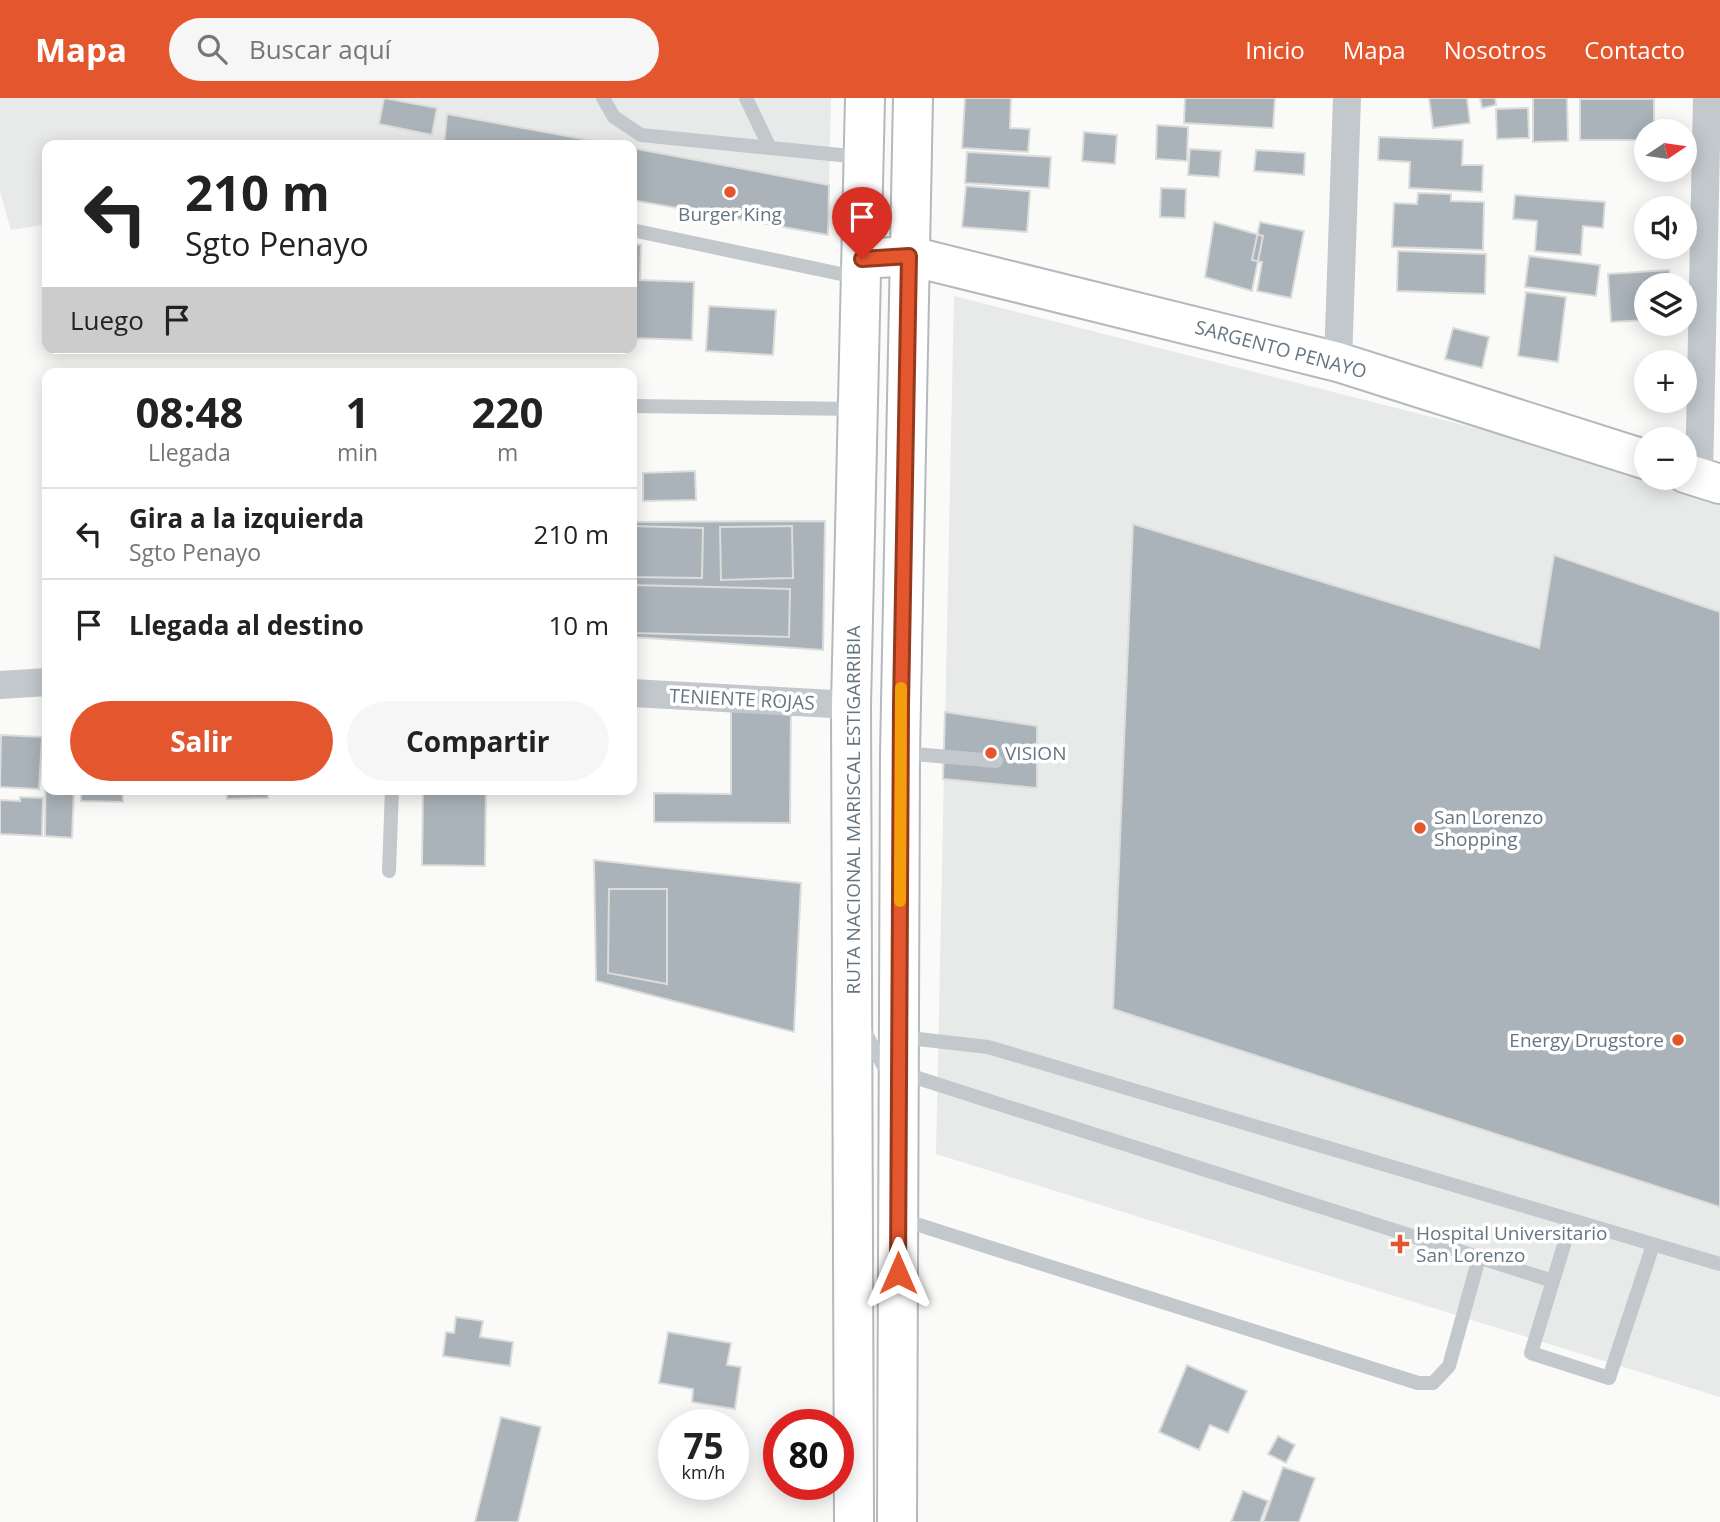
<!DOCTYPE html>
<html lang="es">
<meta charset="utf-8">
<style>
body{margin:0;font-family:"Open Sans",sans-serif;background:#f6f6f6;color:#222;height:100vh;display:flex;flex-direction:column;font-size:26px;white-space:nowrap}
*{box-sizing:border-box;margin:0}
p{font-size:23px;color:#767676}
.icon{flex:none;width:38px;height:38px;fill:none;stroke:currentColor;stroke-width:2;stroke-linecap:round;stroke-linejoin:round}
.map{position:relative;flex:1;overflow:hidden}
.sheet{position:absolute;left:42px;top:270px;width:595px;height:427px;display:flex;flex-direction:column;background:#fff;border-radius:14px;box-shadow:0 4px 18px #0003}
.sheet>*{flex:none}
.hud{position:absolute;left:42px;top:42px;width:595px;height:214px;border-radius:14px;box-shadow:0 4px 18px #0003;background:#fff;color:#222;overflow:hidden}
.needle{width:46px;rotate:77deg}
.fabs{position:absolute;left:1634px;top:21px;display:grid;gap:14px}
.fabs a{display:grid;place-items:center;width:63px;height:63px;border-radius:50%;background:#fff;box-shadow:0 4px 18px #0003;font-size:35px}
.speed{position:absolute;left:658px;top:1311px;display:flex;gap:14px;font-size:35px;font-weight:700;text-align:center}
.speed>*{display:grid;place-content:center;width:91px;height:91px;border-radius:50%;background:#fff;box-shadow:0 4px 18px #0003;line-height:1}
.speed small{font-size:18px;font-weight:400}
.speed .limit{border:10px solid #d22;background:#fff;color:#111}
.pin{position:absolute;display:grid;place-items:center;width:60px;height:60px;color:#fff;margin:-72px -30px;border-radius:50% 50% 50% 0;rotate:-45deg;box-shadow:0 0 7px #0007}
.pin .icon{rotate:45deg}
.me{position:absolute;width:77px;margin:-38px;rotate:0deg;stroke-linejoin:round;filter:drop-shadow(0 0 5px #0008)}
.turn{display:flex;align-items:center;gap:24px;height:147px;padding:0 28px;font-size:32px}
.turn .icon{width:91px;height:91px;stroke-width:2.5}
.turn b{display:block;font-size:49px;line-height:60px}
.then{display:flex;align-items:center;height:66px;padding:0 28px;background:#0003;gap:14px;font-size:26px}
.eta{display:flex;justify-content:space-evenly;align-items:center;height:119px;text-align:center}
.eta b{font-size:42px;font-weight:700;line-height:49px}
.action{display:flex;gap:14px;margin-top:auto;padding:14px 28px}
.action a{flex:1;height:80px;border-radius:42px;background:#e4572e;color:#fff;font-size:28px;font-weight:700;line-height:80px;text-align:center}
.action a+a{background:#f6f6f6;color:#222}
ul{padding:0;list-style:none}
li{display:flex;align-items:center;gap:21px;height:91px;padding:0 28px;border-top:2px solid #e0e0e0}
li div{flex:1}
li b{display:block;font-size:26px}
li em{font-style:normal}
header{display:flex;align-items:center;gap:42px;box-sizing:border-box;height:98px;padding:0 35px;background:#e4572e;color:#fff}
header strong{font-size:33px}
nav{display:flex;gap:38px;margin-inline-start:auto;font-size:24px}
.search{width:490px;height:63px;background:#f6f6f6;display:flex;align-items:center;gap:18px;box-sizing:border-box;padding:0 24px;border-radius:38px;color:#767676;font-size:26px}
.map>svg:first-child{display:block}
</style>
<header>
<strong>Mapa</strong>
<div class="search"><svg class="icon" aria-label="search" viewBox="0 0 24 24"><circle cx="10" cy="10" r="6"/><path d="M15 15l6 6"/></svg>Buscar aquí</div>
<nav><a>Inicio</a><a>Mapa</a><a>Nosotros</a><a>Contacto</a></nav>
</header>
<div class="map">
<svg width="1720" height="1424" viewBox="0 0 1720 1424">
<rect width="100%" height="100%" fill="#fafaf8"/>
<!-- built -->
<path fill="#e8e9e9" d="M0 0H831L829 87 632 77V47H47V126L11 132 0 94Z
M954 198 1511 339 1720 407V1299L936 1056Z"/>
<!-- building -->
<path fill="#aab3b9" stroke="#dcdcda" stroke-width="2" d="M384 0 437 10 432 37 379 26Z
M965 0H1011L1010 30 1030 31 1028 54 962 50Z
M1185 0H1275L1273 30 1184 25Z
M1429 0H1467L1470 25 1433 30Z
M1480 0H1495L1496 7 1482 10Z
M1533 0H1567L1568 43 1533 44Z
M1580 1H1654V33H1647V42H1580Z
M1528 10 1529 40 1497 41 1496 11Z
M447 16 616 47H444Z
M1157 27 1188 29 1187 63 1156 61Z
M1084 34 1117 37 1115 66 1082 63Z
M1379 39 1463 42 1462 67H1483L1482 94 1409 90 1410 64 1378 62Z
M632 50 829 87 828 137 632 102Z
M1190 51 1221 53 1219 79 1188 77Z
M1256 52 1305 55 1304 77 1254 73Z
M967 54 1051 59 1049 90 965 85Z
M966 88 1030 93 1027 134 962 129Z
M1161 90 1186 91 1185 120 1160 119Z
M1418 95 1451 96V103L1484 104 1483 152 1392 149 1394 105 1417 106Z
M1515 97 1605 104 1603 130 1583 128 1581 157 1535 153 1537 123 1513 121Z
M1214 124 1263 138 1252 193 1205 179Z
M1260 124 1304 133 1291 200 1257 193 1262 164 1252 162Z
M632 145 641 147 640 182 694 184 692 242 632 240Z
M1398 153 1486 156 1485 196 1397 193Z
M1529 158 1600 167 1596 198 1525 189Z
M1669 172 1670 187H1647V222L1611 224 1608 176Z
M1526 194 1566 199 1558 264 1518 258Z
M709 208 776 212 773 257 706 253Z
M1453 230 1489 239 1482 270 1445 261Z
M695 373 696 402 643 403V375Z
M825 423 823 552 632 539V424Z
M1133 426 1539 550 1554 457 1720 514V1109L1113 911Z
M632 428 703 430 702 480 632 479Z
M792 428 793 480 721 482 720 429Z
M632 487 790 491 789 539 632 535Z
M731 606H791L790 725 654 724V695L731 696Z
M945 614 1037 628V690L943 681Z
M1 637 42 639 39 691 0 689Z
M46 650 47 691H74L72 740 45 738Z
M81 691H123V704L81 703Z
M226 691H268V700L227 701Z
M423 691H486L485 768 422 767Z
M20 699 43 700 42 738 0 736V702L20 703Z
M594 762 801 785 794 934 596 883Z
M609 791H667V886L608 875Z
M456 1219 483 1223 480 1239 513 1244 510 1268 443 1258 446 1234 454 1235Z
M668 1234 731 1245 727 1267 741 1269 735 1311 692 1304 693 1291 659 1285Z
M1187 1267 1247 1293 1228 1335 1210 1327 1199 1352 1159 1334Z
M501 1319 541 1329 518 1424H475Z
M1278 1338 1295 1347 1286 1365 1268 1356Z
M1283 1369 1315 1380 1299 1424H1263Z
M1243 1393 1268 1403 1260 1424H1231Z"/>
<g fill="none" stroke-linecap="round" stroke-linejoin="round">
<!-- secondary casing -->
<g stroke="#b3babf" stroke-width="42">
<path id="secondary" d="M862 161 910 158 1338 264 1647 362
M1685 375 1720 386"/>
</g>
<!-- highway casing -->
<g stroke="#b4b9bd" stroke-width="42">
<path id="highway" d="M854 1424 851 607 865 0
M897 1424 900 655 913 0"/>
</g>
<!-- lane -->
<path stroke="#c3c8cc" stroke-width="14" d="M603 0 614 19 641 37 860 59
M746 0 770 50
M632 132 860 180
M632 308 857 311
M902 655 996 663
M389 773 392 691
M865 934 883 967 899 974 1553 1183
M900 939 988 949 1720 1166
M900 1121 1418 1285H1433L1449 1268 1479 1160
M1571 1124 1531 1255 1609 1280 1653 1147"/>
<!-- street -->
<path stroke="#c3c8cc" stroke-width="28" d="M1338 264 1347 0
M1699 379 1707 0
M0 587 47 584
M632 595 851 607"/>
<!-- secondary -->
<use href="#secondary" stroke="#fff" stroke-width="38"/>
<!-- highway -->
<use href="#highway" stroke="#fff" stroke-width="38"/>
</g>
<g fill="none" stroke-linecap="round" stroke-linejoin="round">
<!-- route casing -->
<g stroke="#94391e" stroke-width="18">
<path id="route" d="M862 161 909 158 901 607 898 1175"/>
</g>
<!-- route -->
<use href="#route" stroke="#e4572e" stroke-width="12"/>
<!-- slow -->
<path stroke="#f59e0b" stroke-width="12" d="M900 803 901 590"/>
</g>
<!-- markers -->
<g fill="#e4572e" stroke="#fff" stroke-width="2.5">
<circle cx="730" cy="94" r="7"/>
<circle cx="991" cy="655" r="7"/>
<circle cx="1420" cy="730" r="7"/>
<circle cx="1678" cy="942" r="7"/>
<path d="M1396.5 1135.5h7v7h7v7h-7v7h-7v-7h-7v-7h7z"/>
</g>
<g text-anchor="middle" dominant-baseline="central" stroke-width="7" stroke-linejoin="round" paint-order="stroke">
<!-- poi labels -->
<g font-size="19" fill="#657683" stroke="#fff" text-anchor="start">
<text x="730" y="116" text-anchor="middle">Burger King</text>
<text x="1005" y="655">VISION</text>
<text x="1434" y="719">San Lorenzo<tspan x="1434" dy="22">Shopping</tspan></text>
<text x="1664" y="942" text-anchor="end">Energy Drugstore</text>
<text x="1416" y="1135">Hospital Universitario<tspan x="1416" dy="22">San Lorenzo</tspan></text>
</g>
<!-- street labels -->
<g font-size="19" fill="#657683" stroke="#fff">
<text transform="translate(1281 251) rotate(15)">SARGENTO PENAYO</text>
<text transform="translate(742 601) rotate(3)">TENIENTE ROJAS</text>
<text transform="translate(853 712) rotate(-90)">RUTA NACIONAL MARISCAL ESTIGARRIBIA</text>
</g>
</g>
</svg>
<div class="fabs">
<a><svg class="needle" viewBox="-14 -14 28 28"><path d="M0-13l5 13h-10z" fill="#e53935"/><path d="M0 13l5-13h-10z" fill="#767676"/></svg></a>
<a><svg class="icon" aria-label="sound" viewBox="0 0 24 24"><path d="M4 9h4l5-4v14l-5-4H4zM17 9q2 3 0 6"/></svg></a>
<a><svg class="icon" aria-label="layers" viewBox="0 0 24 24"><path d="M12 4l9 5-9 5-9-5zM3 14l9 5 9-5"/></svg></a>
<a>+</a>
<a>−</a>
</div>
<div class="speed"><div>75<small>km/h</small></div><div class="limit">80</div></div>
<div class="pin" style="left:862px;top:161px;background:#d93025"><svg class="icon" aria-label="arrive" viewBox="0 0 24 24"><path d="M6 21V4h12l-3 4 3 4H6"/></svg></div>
<svg class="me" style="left:898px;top:1175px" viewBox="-20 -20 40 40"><path d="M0-17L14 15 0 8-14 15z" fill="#e4572e" stroke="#fff" stroke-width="4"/></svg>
<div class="hud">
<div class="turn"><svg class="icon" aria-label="left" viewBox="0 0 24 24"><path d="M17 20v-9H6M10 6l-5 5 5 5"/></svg><div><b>210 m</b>Sgto Penayo</div></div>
<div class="then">Luego<svg class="icon" aria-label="arrive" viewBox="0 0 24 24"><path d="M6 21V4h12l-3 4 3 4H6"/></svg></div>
</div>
<section class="sheet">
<div class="eta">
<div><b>08:48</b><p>Llegada</p></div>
<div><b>1</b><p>min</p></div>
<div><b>220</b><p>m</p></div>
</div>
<ul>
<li><svg class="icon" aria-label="left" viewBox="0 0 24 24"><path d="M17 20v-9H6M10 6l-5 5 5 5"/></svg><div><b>Gira a la izquierda</b><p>Sgto Penayo</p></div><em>210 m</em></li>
<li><svg class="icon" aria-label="arrive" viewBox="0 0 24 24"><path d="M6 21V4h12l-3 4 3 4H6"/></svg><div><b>Llegada al destino</b></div><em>10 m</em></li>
</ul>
<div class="action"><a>Salir</a><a>Compartir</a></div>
</section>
</div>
